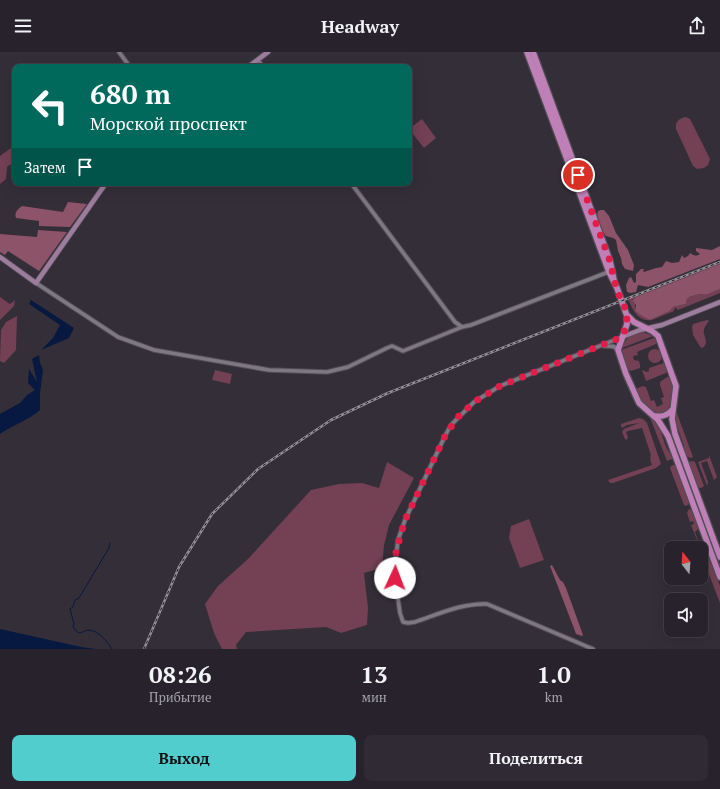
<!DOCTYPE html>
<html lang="ru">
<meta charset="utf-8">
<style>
body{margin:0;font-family:"PT Serif",serif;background:#2f2a33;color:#f1f3f6;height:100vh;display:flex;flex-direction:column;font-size:15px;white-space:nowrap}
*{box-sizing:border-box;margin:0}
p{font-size:13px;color:#a4a4a9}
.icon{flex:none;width:22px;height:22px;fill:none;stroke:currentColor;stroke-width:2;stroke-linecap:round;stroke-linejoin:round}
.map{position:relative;height:597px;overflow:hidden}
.sheet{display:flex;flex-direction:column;background:#27222b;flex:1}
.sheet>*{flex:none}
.hud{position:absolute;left:12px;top:12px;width:400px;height:122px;border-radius:8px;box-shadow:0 4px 16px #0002,0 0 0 1px #433f47;background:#00695c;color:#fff;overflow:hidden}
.needle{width:26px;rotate:343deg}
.controls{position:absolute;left:664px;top:489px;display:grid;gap:8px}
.controls a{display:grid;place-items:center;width:44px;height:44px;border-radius:8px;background:#27222b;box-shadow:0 4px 16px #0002,0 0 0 1px #433f47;font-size:20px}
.pin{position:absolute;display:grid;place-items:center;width:34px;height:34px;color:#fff;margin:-17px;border:2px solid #fff;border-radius:50%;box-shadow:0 1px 4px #0007}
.me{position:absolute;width:44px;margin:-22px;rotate:2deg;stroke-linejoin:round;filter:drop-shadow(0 0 3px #0008)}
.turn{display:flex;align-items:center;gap:14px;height:84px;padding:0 12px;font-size:18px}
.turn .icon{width:52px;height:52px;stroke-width:2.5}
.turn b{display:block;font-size:28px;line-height:34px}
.then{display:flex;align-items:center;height:38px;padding:0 12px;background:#0003;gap:8px;font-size:15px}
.eta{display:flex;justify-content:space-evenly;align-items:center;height:68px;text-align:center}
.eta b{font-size:24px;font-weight:700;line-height:28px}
.button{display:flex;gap:8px;margin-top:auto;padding:8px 12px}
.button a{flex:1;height:46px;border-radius:8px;background:#52cdce;color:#111;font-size:16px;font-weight:700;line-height:46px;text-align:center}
.button a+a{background:#2f2a33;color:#f1f3f6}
header{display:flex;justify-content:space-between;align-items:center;height:52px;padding:0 12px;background:#27222b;font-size:18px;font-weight:700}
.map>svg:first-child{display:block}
</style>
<header><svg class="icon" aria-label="menu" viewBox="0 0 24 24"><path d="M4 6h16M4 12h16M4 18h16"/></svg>Headway<svg class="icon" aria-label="share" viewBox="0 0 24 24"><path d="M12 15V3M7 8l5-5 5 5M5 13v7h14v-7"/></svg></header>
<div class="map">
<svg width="720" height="597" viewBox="0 0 720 597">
<rect width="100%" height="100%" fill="#342e39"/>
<!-- green -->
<path fill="#734054" d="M686 65 690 67 710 107 708 113 704 116 697 117 693 114 676 77C675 70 679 66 686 65Z
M422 67 436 86 424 96 409 77Z
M15 93V109L7 115 6 127 0 132V104Z
M720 211V212L638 244 635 251V259C640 263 645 264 650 268L670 259 673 255 686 252 687 247 689 245 700 242H708L720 237V241L678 258 676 256 674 257V259L652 268C638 270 633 258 628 247Z
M0 245 10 252 15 248 14 254 0 268Z
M17 264 16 298 4 311 0 309 1 278 6 270Z
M707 268 709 269C700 281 705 279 706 291L704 295 701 296 693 283 692 275 693 272Z
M643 280 653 284 622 296C626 285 632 281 643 280Z
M654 286 656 288V292L637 300 638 303 633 304 634 308 639 309 640 313V316L631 319 627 317 620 300 621 298Z
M648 304a7 7 0 1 1 14 0a7 7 0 1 1-14 0Z
M664 311 666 313 668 318 666 321 646 329 642 318 647 320 649 319V316Z
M215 318 232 322 230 332 212 328Z
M667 325H670C678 346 667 378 643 354 639 350 637 342 635 337L643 334 646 335 651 349 654 348 657 355 663 352 661 346 664 345 660 333V330Z
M675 356 693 405 691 406 685 404 684 394 674 365Z
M649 363C665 377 660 385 669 400 670 402 672 403 672 405V407L667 409Z
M639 366 643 367 647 371 661 412 656 416 613 431H610L608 428 652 413 650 407H651L650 404 651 403 642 376C636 378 632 377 626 380L628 386 626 388 625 387 622 380 624 377 639 371 627 373 622 376 621 374V372Z
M671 384H673L720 512V519Z
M709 403 717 425 714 428 707 409 701 411 708 430 707 434 698 410 709 406Z
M693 409 695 410 704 434C701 437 699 436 696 434L688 410Z
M387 410 414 426 389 473 384 493 382 516 364 521 368 556 367 573 341 581 326 575 246 580 236 593 237 597H222L214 581 205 552 218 534 248 507 311 438 339 432 362 431 379 436Z
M672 413 677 414 689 449V452L686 454 684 453 670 416Z
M689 457 693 459 699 476 695 480 700 494 704 495 705 499 703 503 691 473 694 472 693 469 690 470 687 461Z
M529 467 544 508 520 516 509 486 511 474Z
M709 505 720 534V551L704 509V507Z"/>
<!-- forest -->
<path fill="#8c5369" d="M68 150 87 152 70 175 39 174V169L16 166C14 160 18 157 22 154L63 160Z
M601 158H604L609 164 616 181 628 198 634 213 633 219 625 217 622 212 621 206 618 199 616 188 613 186 606 184C602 178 595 166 598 159Z
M38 178 67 180 39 219 8 199 5 203 0 200V182L37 185Z
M720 194V207L648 235 638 233 636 240 630 241 627 240 626 233 629 226 631 225 634 231 636 230V222L641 217H644L643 219 644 220 656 216 662 215 666 209 672 211 679 210 682 203 684 206 688 204 690 201C693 203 696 205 700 202L696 199V196L712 198Z
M720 212V237L708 242H700L689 245 687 247 686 252 673 255 670 259 650 268C645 265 640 263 635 259L636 253 633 249 636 245Z
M552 513 560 528 563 530 566 536 583 583 582 584 576 582 575 579 550 514Z"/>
<!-- water -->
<path fill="#071841" d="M31 248 74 276 69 286 41 298 53 286 60 273 29 252Z
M39 303 40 311 43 318 40 341V358C29 368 13 373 0 382V362L20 351 27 343 35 338 28 331 29 317 37 330 32 307Z
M0 577 81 595 96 597H0Z"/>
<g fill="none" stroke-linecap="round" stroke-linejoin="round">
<!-- stream -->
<path stroke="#071841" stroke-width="1" d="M110 491 109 496 79 546 75 548 73 555 70 557 74 572 73 574 75 578 79 581C82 581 85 578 88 578 98 578 107 589 112 597"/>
<!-- street casing -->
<g stroke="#534d56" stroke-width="5.5">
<path id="street" d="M119 0 130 15
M258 8 263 15
M351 131 455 270 462 275
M36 231 118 285 154 298 269 318 327 320 348 315 387 296 392 294 403 299 462 275 471 273 611 219
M604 294C609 294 615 293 618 298
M593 597 487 552C462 551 439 562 415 570L408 571 403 570 400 561 395 526V513L398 488 405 468 446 382 451 373 474 350 500 334 622 285"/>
</g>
<!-- secondary casing -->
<g stroke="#534d56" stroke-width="6">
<path id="secondary" d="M248 15 268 0
M0 205 36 231 106 131
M622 285 640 278 662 273 720 250"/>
</g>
<!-- primary casing -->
<g stroke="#534d56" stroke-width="8">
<path id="primary" d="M527 0 609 220 617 236 627 264V272L618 298 626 322 639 351 658 368 668 384 720 525
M533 0 610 209 614 228
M628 264 634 270 652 279 658 284 676 334 672 367 675 382 720 505
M655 364C662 365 667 364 672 358"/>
</g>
<!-- street -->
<use href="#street" stroke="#7e7784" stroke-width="3.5"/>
<!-- secondary -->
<use href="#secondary" stroke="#9e7c9e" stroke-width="4.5"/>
<!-- primary -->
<use href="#primary" stroke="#be80b7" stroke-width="5.5"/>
<!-- rail casing -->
<g stroke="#938e97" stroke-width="2.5">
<path id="rail" d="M144 597 179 515 212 462 258 417 331 368 388 341 720 210"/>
</g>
<!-- rail -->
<use href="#rail" stroke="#1a181d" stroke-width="1" stroke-dasharray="3" stroke-linecap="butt"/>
</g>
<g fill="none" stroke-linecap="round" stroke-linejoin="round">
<!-- route -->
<path stroke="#e11d48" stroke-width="7" stroke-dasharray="0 12.6" d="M395 526 396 499 405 468 446 382 458 365 474 350 500 334 622 285C634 258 621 255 615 231 613 224 612 217 610 209L578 123"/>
</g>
</svg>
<div class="controls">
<a><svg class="needle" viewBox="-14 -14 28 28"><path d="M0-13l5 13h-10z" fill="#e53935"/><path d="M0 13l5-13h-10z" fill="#a4a4a9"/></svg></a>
<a><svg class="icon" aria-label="sound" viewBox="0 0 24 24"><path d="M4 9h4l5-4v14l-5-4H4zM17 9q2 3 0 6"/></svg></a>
</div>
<div class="pin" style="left:578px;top:123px;background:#d93025"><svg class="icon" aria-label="arrive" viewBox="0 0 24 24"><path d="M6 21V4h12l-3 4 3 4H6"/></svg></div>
<svg class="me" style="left:395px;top:526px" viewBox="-20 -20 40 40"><circle r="19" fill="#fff"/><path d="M0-13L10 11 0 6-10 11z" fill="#e11d48"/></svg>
<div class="hud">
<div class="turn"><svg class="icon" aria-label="left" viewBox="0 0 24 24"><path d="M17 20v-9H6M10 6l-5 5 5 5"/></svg><div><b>680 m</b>Морской проспект</div></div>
<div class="then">Затем<svg class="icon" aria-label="arrive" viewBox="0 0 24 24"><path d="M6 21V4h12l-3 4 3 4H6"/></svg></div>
</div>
</div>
<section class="sheet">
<div class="eta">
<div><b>08:26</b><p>Прибытие</p></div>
<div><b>13</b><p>мин</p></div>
<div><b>1.0</b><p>km</p></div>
</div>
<div class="button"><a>Выход</a><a>Поделиться</a></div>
</section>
